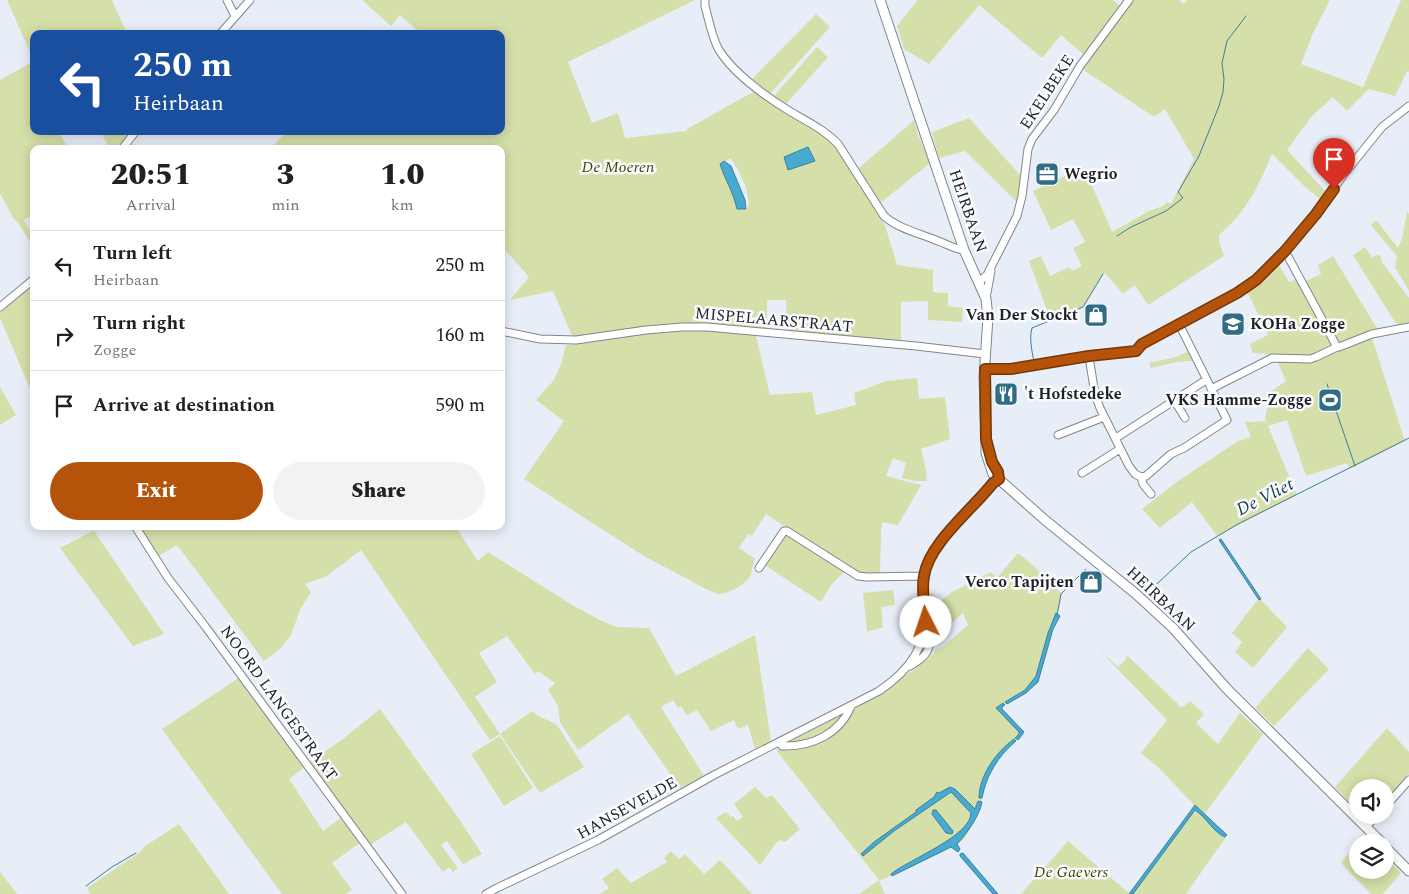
<!DOCTYPE html>
<style>
body{margin:0;font-family:Spectral,serif;background:#f2f2f2;color:#202124;height:100vh;display:flex;flex-direction:column;font-size:19px;white-space:nowrap}
*{box-sizing:border-box;margin:0}
p{font-size:16px;color:#757577}
.icon{flex:none;width:28px;height:28px;fill:none;stroke:currentColor;stroke-width:2;stroke-linecap:round;stroke-linejoin:round}
.map{position:relative;flex:1;overflow:hidden}
.panel{position:absolute;left:30px;top:145px;width:475px;height:385px;display:flex;flex-direction:column;background:#fff;border-radius:10px;box-shadow:0 2px 12px #0003}
.panel>*{flex:none}
.hud{position:absolute;left:30px;top:30px;width:475px;height:105px;border-radius:10px;box-shadow:0 2px 12px #0003;background:#1a4fa0;color:#fff;overflow:hidden}
.controls{position:absolute;left:1349px;top:779px;display:grid;gap:10px}
.controls a{display:grid;place-items:center;width:45px;height:45px;border-radius:50%;background:#fff;box-shadow:0 2px 12px #0003;font-size:25px}
.pin{position:absolute;display:grid;place-items:center;width:42px;height:42px;color:#fff;margin:-51px -21px;border-radius:50% 50% 50% 0;rotate:-45deg;box-shadow:0 0 5px #0007}
.pin .icon{rotate:45deg}
.me{position:absolute;width:55px;margin:-28px;rotate:356deg;stroke-linejoin:round;filter:drop-shadow(0 0 4px #0008)}
.turn{display:flex;align-items:center;gap:18px;height:105px;padding:0 20px;font-size:22px}
.turn .icon{width:65px;height:65px;stroke-width:2.5}
.turn b{display:block;font-size:35px;line-height:42px}
.eta{display:flex;justify-content:space-evenly;align-items:center;height:85px;text-align:center}
.eta b{font-size:30px;font-weight:800;line-height:35px}
.primary-button{display:flex;gap:10px;margin-top:auto;padding:10px 20px}
.primary-button a{flex:1;height:58px;border-radius:30px;background:#b45309;color:#fff;font-size:20px;font-weight:800;line-height:58px;text-align:center}
.primary-button a+a{background:#f2f2f2;color:#202124}
ul{padding:0;list-style:none}
li{display:flex;align-items:center;gap:15px;height:70px;padding:0 20px;border-top:1px solid #e0e0e0}
li div{flex:1}
li b{display:block;font-size:19px}
li em{font-style:normal}
.map>svg:first-child{display:block}
</style>
<div class="map">
<svg width="1409" height="894" viewBox="0 0 1409 894">
<rect width="100%" height="100%" fill="#e8eef7"/>
<!-- green -->
<path fill="#d5dfa9" fill-rule="evenodd" d="M7 0H112L127 34H34V61Z
M362 0H695L568 62 592 123 618 113 625 138 687 131V129L753 92H755L790 116 811 128 817 130 836 144 881 215 879 217 885 225 897 265 933 270V292L948 293V306L963 308 962 322 928 320V301L901 302V341L801 333 787 331 786 300H767V328L707 324 573 338 553 291 510 300 529 277 506 251 501 254V149H270L287 131H501V34H421L400 15 391 26ZM731 158C740 173 751 191 748 209H737L734 196 720 164Z
M918 0H1113L1120 6 1084 55 1061 35 1042 58 979 5 929 64 904 49 897 26Z
M1133 0H1179L1184 4 1187 0H1330L1313 33 1301 64 1363 87 1401 0H1409V72L1407 71 1395 96 1369 89 1347 111 1333 97 1312 116 1287 150 1327 193 1321 200 1302 184 1272 154C1258 187 1247 211 1219 235V241L1224 256 1148 305 1135 285 1123 294 1105 273 1103 274 1083 307 1051 321 1029 261 1041 256 1050 276 1069 267 1072 271 1082 266 1073 248 1085 242 1073 219 1051 230 1033 191 1084 167 1112 232 1149 211 1163 206 1167 202 1171 204 1194 159 1165 109 1154 117 1082 69Z
M816 14 830 27 770 94 752 79Z
M817 47 828 57 786 104 774 96Z
M34 61V131H59L68 149H34V182L32 183 34 185V214L24 220 34 238V248L18 223 13 218 0 193V80Z
M969 118 1021 176 1017 202 965 151 939 158 932 132Z
M914 120 918 135 930 163 879 204 859 168Z
M100 131H132L118 149H110Z
M1407 212 1409 214V291L1395 267 1397 256 1371 225 1376 220 1398 248 1402 239Z
M1365 247 1372 258 1378 254 1381 257 1382 262 1409 298V324L1398 327 1353 255Z
M1333 256 1378 330 1339 345 1304 282 1321 274 1318 265Z
M1278 263 1289 282 1298 279 1332 345 1310 357 1253 353 1250 344 1268 335 1247 291 1257 284Z
M34 283V398L0 318V311Z
M704 329 755 332 770 395 812 392 816 415 856 405 854 393 886 381 917 378 919 399 945 397 950 439 921 449 927 474 926 475 927 481H915L902 478 906 463 893 458 886 476 921 485 898 525 882 522 881 534 880 575H861L796 534 766 514 752 536 748 534 739 548 755 559C752 565 752 574 749 578 743 586 728 594 718 594 717 593 710 591 710 591L644 556 524 479 564 421 536 400 554 380 561 364 566 345 600 341 651 332Z
M1372 338 1405 441 1350 469 1347 463 1306 476 1287 420 1268 426 1297 495 1217 536 1192 502 1160 528 1142 509 1178 481 1238 441 1251 437 1245 422 1264 421 1267 424 1265 419 1270 392 1286 381 1276 359 1310 362Z
M1193 349 1199 360 1177 362 1151 368 1149 363 1176 357Z
M0 387 16 415 0 425Z
M138 526H455L478 561 488 552 572 605 602 621 616 627 649 628 676 676 755 635 771 741 755 749 748 725 738 729 734 720 711 731 697 710 687 715 681 706 678 708 673 700 661 707 704 776 680 788 628 714 578 750 560 722 558 706 548 690 555 683 538 671 535 674 507 636 479 653 497 682 475 697 500 734 532 711C541 719 548 719 557 725L584 767 540 793 500 734 490 740 361 550 327 576 305 584 311 592 300 610 291 635 281 648 264 661 177 545 157 557Z
M93 531H94L164 634 133 646 60 548Z
M784 534H786L845 571 831 585 821 602 763 564Z
M1018 553 1027 560 1062 594 1058 614 1039 671 1032 687 998 708 1022 732 997 758 987 777 980 809 965 838 953 847 879 881 885 894H859L879 880 776 750 807 747 822 742 834 734 857 706 903 676 914 670 933 654 935 650 944 646 968 625 963 613 933 639 928 595 932 593 939 602 952 592 991 572 997 578Z
M893 590 895 605 881 607 883 627 867 632 863 593Z
M1259 598 1287 627 1253 668 1235 652 1242 642 1232 633Z
M1308 648 1329 669 1274 726 1255 708Z
M1098 649 1118 667 1126 659 1127 655 1181 707H1183L1190 701 1204 714 1196 723 1218 744 1240 713 1263 734 1204 815 1226 837 1186 894H1133L1196 807 1160 769 1141 753 1167 720Z
M240 677 305 767 289 779 323 831 342 817 361 842 332 863 352 890 346 894H282L162 729Z
M380 709 459 819 482 854 463 864 447 841 441 845 458 868 453 872 449 867 443 872 406 822 370 845 308 763 343 739Z
M844 713V714C835 725 824 737 809 741 803 743 795 743 789 743L788 742 791 740Z
M1387 728 1409 752V774L1385 802V788H1358L1357 810 1335 787Z
M500 736 533 788 504 806 471 754Z
M755 787 766 798 772 795 800 829 785 842 780 840 776 843 760 865 716 818 726 812 731 817 733 816 737 821 743 817 734 804Z
M179 824 229 894H90L87 888 140 852 145 846Z
M1068 841 1130 894H1021Z
M1357 843 1358 870H1385V857L1401 873 1383 894H1371L1341 863Z
M671 851 679 859 685 854 704 874 720 860 752 894H600L609 888 602 879 617 868 631 883 667 862 664 858Z
M0 872 17 894H0Z"/>
<!-- water -->
<path fill="#48a9d1" stroke="#3c809d" d="M808 147 815 161 788 170 784 157Z
M724 161 731 166 745 200 746 209H737C733 191 725 180 720 164Z
M1221 539 1261 599 1259 600 1219 540Z
M1056 613 1060 616 1053 629 1038 682 1026 693 1007 704 1005 702 1025 690 1036 676 1048 633Z
M1003 703 1005 705 1002 707V709L1024 732 1022 735 1018 740 1015 738 1019 734V732L996 708Z
M1014 739 1016 741C998 756 986 776 982 798H979C979 776 996 752 1014 739Z
M950 787 955 789 975 809 978 801 982 802C980 815 966 835 957 844L960 849 958 852 951 847 892 876 891 874C908 860 971 836 971 813L951 792 894 831 863 856 861 854 874 842 916 812V810L934 797 937 792 939 793Z
M1195 805 1227 835 1225 837C1213 832 1206 817 1195 810L1133 894H1129Z
M933 810H936L953 831 952 834 946 833 932 814Z
M963 853 998 894H993L960 856V854Z"/>
<g fill="none" stroke-linecap="round" stroke-linejoin="round">
<!-- stream -->
<path stroke="#3c809d" stroke-width="1" d="M1117 236 1131 227 1166 211 1183 198 1178 192 1199 156 1219 106 1223 92 1224 79 1222 63 1227 41 1246 16
M1034 362C1032 351 1029 339 1032 328L1083 307 1103 274
M1327 384 1355 466
M1143 595 1144 596 1191 552 1238 524 1409 438
M1057 615 1061 594 1086 569
M86 886 112 867 136 853"/>
<!-- minor casing -->
<g stroke="#80858d" stroke-width="9">
<path id="minor" d="M227 0 235 16
M705 0V6C709 20 712 38 719 50 734 74 768 98 791 112 808 122 825 130 838 144L884 216C899 229 919 233 938 241 947 244 954 249 964 250
M220 34 250 0
M122 149 136 131
M1285 251 1337 347
M978 280H981L987 275 1017 216 1022 196 1028 149 1032 139 1054 110 1080 66 1129 0
M986 298 991 271
M0 307 34 279
M501 331 540 339 576 340 646 330 682 327H707L916 346 985 354
M1089 357 1095 394 1100 408 1129 466 1135 474 1141 477 1146 476 1171 454 1184 448 1227 420 1179 324
M985 369H1011L1089 357 1136 351 1142 344 1237 293 1256 280 1285 251 1316 214 1344 174 1382 127 1409 106
M1211 389 1272 358 1310 359 1316 357 1337 347H1339L1372 334 1409 327
M1174 400 1185 418
M1058 435 1104 417
M1116 438 1206 380
M1082 473 1120 449
M1141 477 1143 484 1151 494
M135 526 168 578 205 626 402 894
M759 568 784 531H787L858 576 867 577 924 576
M910 666C926 657 935 648 925 629
M779 742 782 746C811 747 840 734 851 706
M1385 807 1409 780
M1366 827 1377 815
M486 894 497 888 598 840 714 775 879 691C910 670 927 647 925 609 924 592 921 575 928 560 934 548 943 539 952 529 966 514 980 499 993 483L999 479"/>
</g>
<!-- major casing -->
<g stroke="#80858d" stroke-width="11">
<path id="major" d="M880 0 964 250 986 299 988 317 984 377 986 439
M999 479 998 471 992 461 986 439V453L993 474 1045 520 1136 594 1173 628 1227 689 1381 842
M1385 847 1409 871"/>
</g>
<!-- minor -->
<use href="#minor" stroke="#fff" stroke-width="7"/>
<!-- major -->
<use href="#major" stroke="#fff" stroke-width="9"/>
</g>
<g fill="none" stroke-linecap="round" stroke-linejoin="round">
<!-- route casing -->
<g stroke="#753606" stroke-width="12">
<path id="route" d="M926 622C925 607 921 591 924 576 929 543 972 510 993 483L999 479 998 472 992 462 986 439 985 369H1011L1089 356 1136 351 1142 344 1237 293 1256 280 1285 251 1316 214 1334 189"/>
</g>
<!-- route -->
<use href="#route" stroke="#b45309" stroke-width="9"/>
</g>
<!-- icons -->
<defs>
<g id="office-square" transform="scale(1.25)"><rect x="-9" y="-9" width="18" height="18" rx="4" fill="#306c84" stroke="#f9fbff"/><path d="M-6-3h4V-5.5h4V-3h4V5H-6ZM-1-4.5V-3h2v-1.5ZM-6 0V1H6V0Z" fill="#fff"/></g>
<g id="shop-square" transform="scale(1.25)"><rect x="-9" y="-9" width="18" height="18" rx="4" fill="#306c84" stroke="#f9fbff"/><path d="M-5-2.5h2.3a2.7 3.5 0 0 1 5.4 0H5L5.5 6h-11ZM-1.5-2.5h3a1.5 2.3 0 0 0-3 0Z" fill="#fff"/></g>
<g id="school-square" transform="scale(1.25)"><rect x="-9" y="-9" width="18" height="18" rx="4" fill="#306c84" stroke="#f9fbff"/><path d="M0-5L7-2L0 1L-7-2ZM-4 1L0 2.5L4 1V4Q0 6-4 4Z" fill="#fff"/></g>
<g id="restaurant-square" transform="scale(1.25)"><rect x="-9" y="-9" width="18" height="18" rx="4" fill="#306c84" stroke="#f9fbff"/><path d="M-5-6h1v4h1v-4h1v4h1v-4h1v5L-1.5 .5V6h-2V.5L-5-1ZM5-6V6H3V1.5H1.5Q1.5-4 5-6Z" fill="#fff"/></g>
<g id="stadium-square" transform="scale(1.25)"><rect x="-9" y="-9" width="18" height="18" rx="4" fill="#306c84" stroke="#f9fbff"/><path d="M0-5a6.5 5 0 1 0 0 10a6.5 5 0 1 0 0-10ZM-3.5-1.8h7v3.6h-7Z" fill="#fff"/></g>
</defs>
<g fill-rule="evenodd">
<use href="#office-square" x="1047" y="174"/>
<use href="#shop-square" x="1096" y="315"/>
<use href="#school-square" x="1233" y="324"/>
<use href="#restaurant-square" x="1006" y="394"/>
<use href="#stadium-square" x="1330" y="400"/>
<use href="#shop-square" x="1091" y="582"/>
</g>
<g text-anchor="middle" dominant-baseline="central" stroke-width="5" stroke-linejoin="round" paint-order="stroke">
<!-- street labels -->
<g font-size="16" fill="#1f2124" stroke="#f9fbff">
<text transform="translate(1047 92) rotate(-57)">EKELBEKE</text>
<text transform="translate(968 211) rotate(71)">HEIRBAAN</text>
<text transform="translate(774 320) rotate(5)">MISPELAARSTRAAT</text>
<text transform="translate(1161 599) rotate(43)">HEIRBAAN</text>
<text transform="translate(279 703) rotate(54)">NOORD LANGESTRAAT</text>
<text transform="translate(627 808) rotate(-29)">HANSEVELDE</text>
</g>
<!-- park labels -->
<g font-size="16" font-style="italic" fill="#3f4706" stroke="#f9fbff">
<text x="618" y="167">De Moeren</text>
<text x="1071" y="872">De Gaevers</text>
</g>
<!-- poi labels -->
<g font-size="16" font-weight="bold" fill="#1f2124" stroke="#f9fbff" text-anchor="start">
<text x="1064" y="174">Wegrio</text>
<text x="1078" y="315" text-anchor="end">Van Der Stockt</text>
<text x="1250" y="324">KOHa Zogge</text>
<text x="1024" y="394">'t Hofstedeke</text>
<text x="1312" y="400" text-anchor="end">VKS Hamme-Zogge</text>
<text x="1074" y="582" text-anchor="end">Verco Tapijten</text>
</g>
<!-- water labels -->
<g font-size="18" font-style="italic" fill="#113c4d" stroke="#f9fbff">
<text transform="translate(1265 497) rotate(-27)">De Vliet</text>
</g>
</g>
</svg>
<div class="controls">
<a><svg class="icon" aria-label="sound" viewBox="0 0 24 24"><path d="M4 9h4l5-4v14l-5-4H4zM17 9q2 3 0 6"/></svg></a>
<a><svg class="icon" aria-label="layers" viewBox="0 0 24 24"><path d="M12 4l9 5-9 5-9-5zM3 14l9 5 9-5"/></svg></a>
</div>
<div class="pin" style="left:1334px;top:189px;background:#d93025"><svg class="icon" aria-label="arrive" viewBox="0 0 24 24"><path d="M6 21V4h12l-3 4 3 4H6"/></svg></div>
<svg class="me" style="left:926px;top:622px" viewBox="-20 -20 40 40"><circle r="19" fill="#fff"/><path d="M0-13L10 11 0 6-10 11z" fill="#b45309"/></svg>
<div class="hud">
<div class="turn"><svg class="icon" aria-label="left" viewBox="0 0 24 24"><path d="M17 20v-9H6M10 6l-5 5 5 5"/></svg><div><b>250 m</b>Heirbaan</div></div>
</div>
<section class="panel">
<div class="eta">
<div><b>20:51</b><p>Arrival</p></div>
<div><b>3</b><p>min</p></div>
<div><b>1.0</b><p>km</p></div>
</div>
<ul>
<li><svg class="icon" aria-label="left" viewBox="0 0 24 24"><path d="M17 20v-9H6M10 6l-5 5 5 5"/></svg><div><b>Turn left</b><p>Heirbaan</p></div><em>250 m</em></li>
<li><svg class="icon" aria-label="right" viewBox="0 0 24 24"><path d="M7 20v-9h11M14 6l5 5-5 5"/></svg><div><b>Turn right</b><p>Zogge</p></div><em>160 m</em></li>
<li><svg class="icon" aria-label="arrive" viewBox="0 0 24 24"><path d="M6 21V4h12l-3 4 3 4H6"/></svg><div><b>Arrive at destination</b></div><em>590 m</em></li>
</ul>
<div class="primary-button"><a>Exit</a><a>Share</a></div>
</section>
</div>
